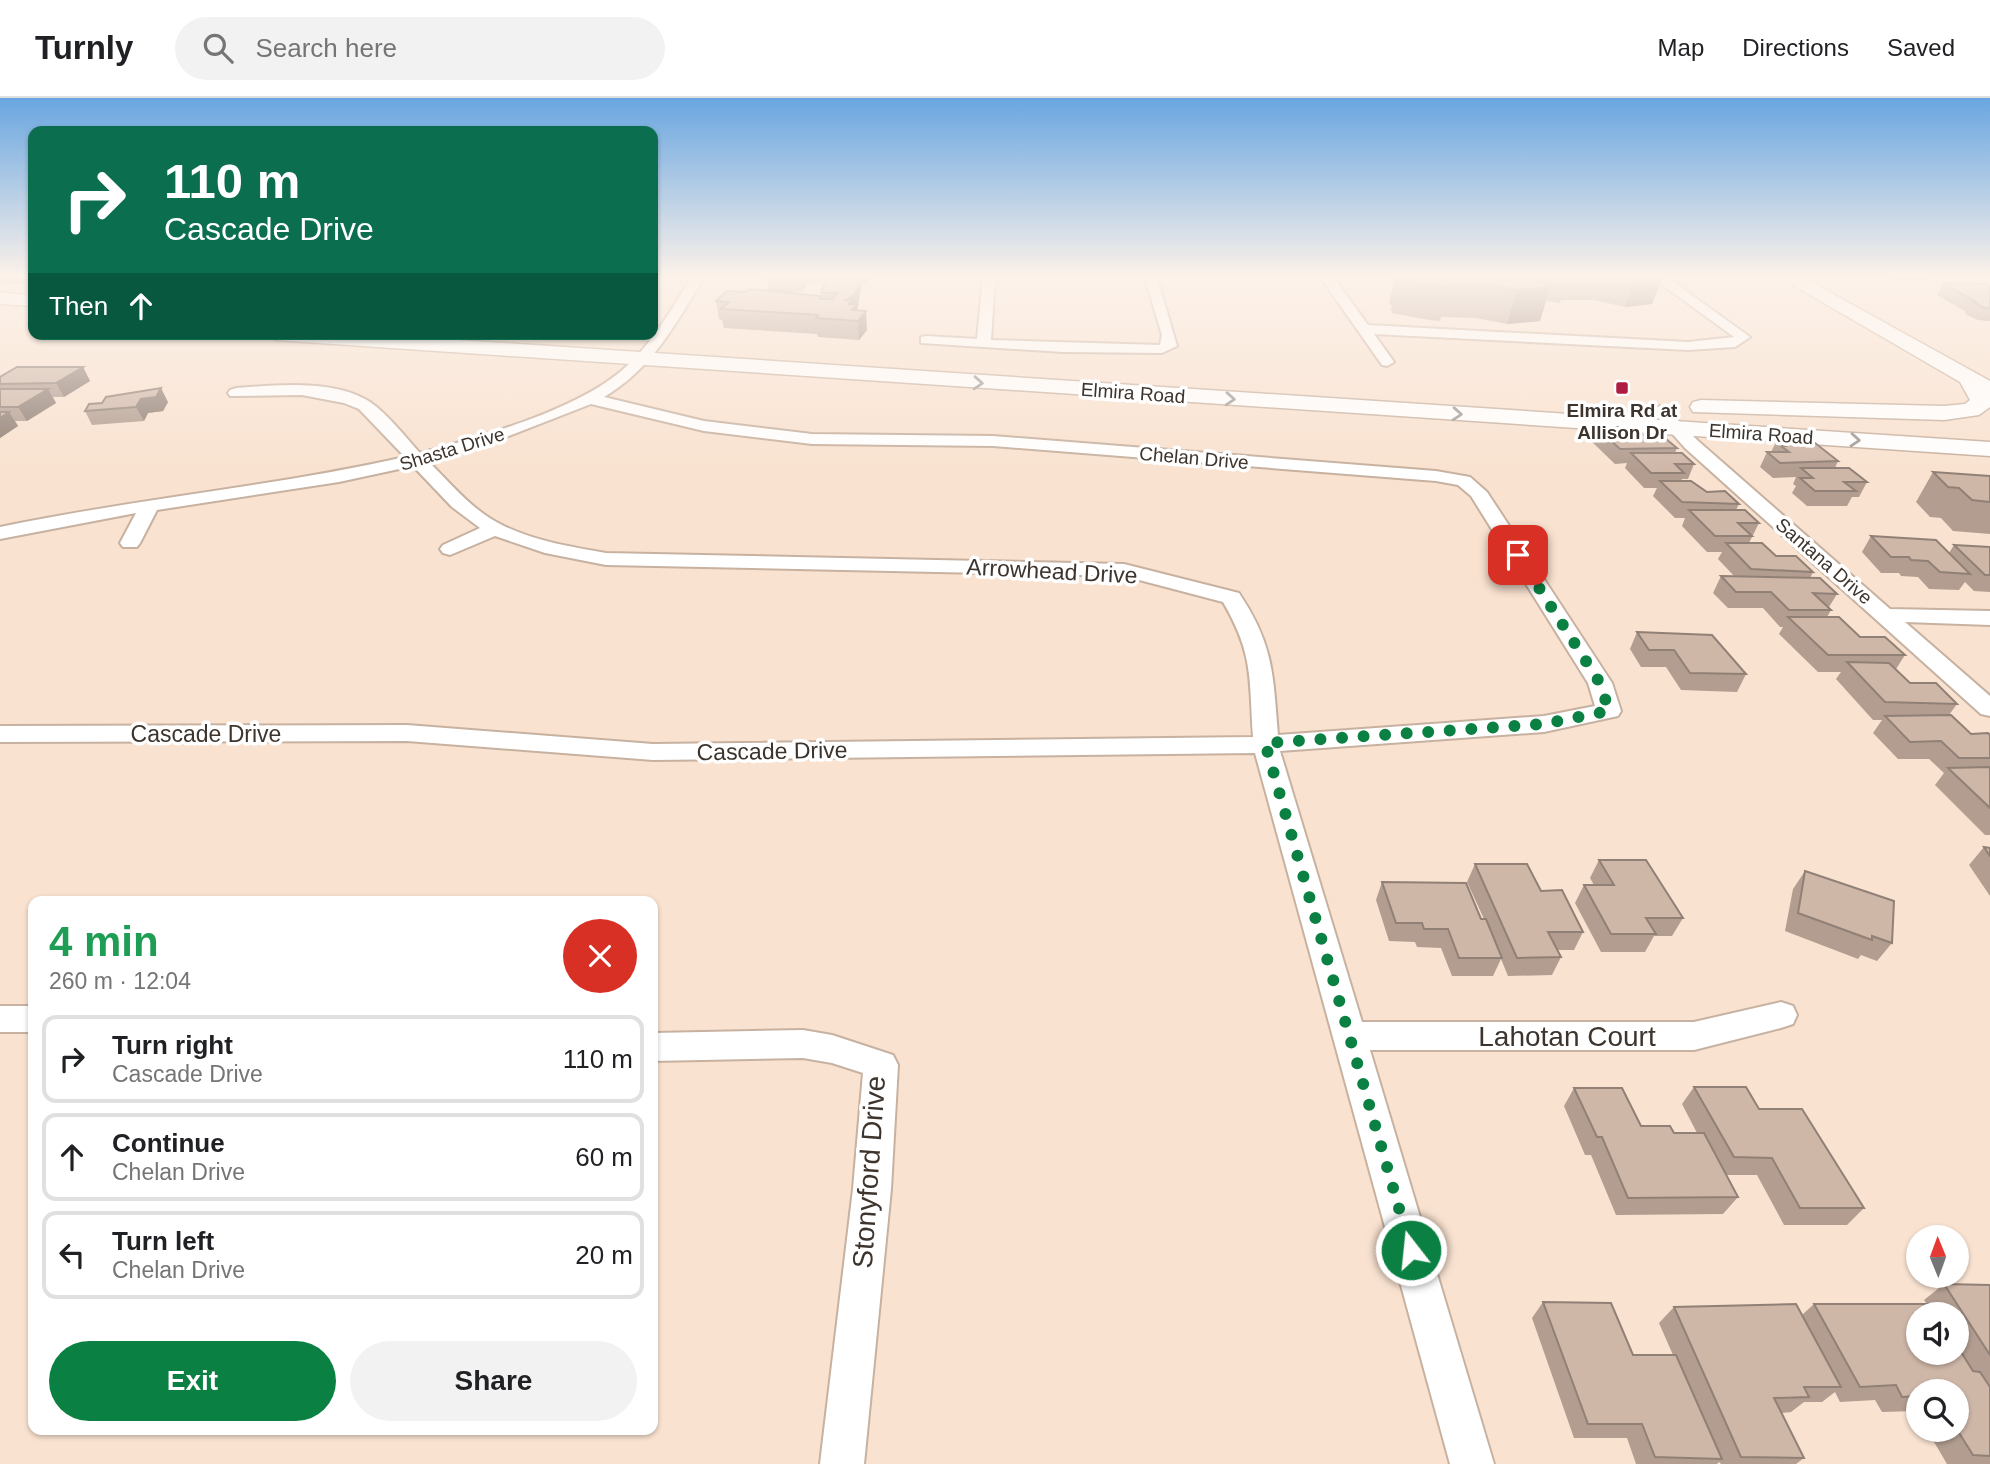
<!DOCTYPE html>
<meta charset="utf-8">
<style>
body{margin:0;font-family:Arial,sans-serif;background:#f2f2f2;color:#202124;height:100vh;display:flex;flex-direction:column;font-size:26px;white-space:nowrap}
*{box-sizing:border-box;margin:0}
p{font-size:23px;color:#757577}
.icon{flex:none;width:38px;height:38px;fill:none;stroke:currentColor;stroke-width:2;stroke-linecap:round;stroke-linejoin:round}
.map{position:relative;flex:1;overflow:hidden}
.drawer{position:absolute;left:28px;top:798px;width:630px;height:539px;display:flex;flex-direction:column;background:#fff;border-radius:14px;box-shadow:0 2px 5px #0004}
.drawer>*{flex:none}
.guide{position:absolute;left:28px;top:28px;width:630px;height:214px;border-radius:14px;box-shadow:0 2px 5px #0004;background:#0b6e4f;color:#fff;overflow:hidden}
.needle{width:46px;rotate:359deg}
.controls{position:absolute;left:1906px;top:1127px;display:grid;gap:14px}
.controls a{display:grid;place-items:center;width:63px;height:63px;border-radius:50%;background:#fff;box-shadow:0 2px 5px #0004;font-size:35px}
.pin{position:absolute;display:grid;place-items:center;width:60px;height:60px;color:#fff;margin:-30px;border-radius:14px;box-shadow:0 4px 10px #0006}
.me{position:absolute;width:77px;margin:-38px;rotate:344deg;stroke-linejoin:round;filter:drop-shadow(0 0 5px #0008)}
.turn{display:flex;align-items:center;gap:24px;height:147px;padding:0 21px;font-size:32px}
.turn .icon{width:91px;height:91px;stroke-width:2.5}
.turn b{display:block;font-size:49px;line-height:60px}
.then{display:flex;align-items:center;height:66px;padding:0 21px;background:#0003;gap:14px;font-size:26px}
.round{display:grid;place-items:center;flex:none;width:74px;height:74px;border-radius:37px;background:#f2f2f2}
.summary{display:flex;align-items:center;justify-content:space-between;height:119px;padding:0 21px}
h1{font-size:42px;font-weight:700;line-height:52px;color:#1e9e55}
.primary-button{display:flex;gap:14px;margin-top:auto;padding:14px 21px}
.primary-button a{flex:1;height:80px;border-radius:42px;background:#0b8043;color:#fff;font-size:28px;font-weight:700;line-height:80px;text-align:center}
.primary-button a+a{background:#f2f2f2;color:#202124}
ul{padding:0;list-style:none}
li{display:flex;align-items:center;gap:21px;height:88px;margin:0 14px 10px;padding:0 7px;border:4px solid #e0e0e0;border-radius:14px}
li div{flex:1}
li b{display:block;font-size:26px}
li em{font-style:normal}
header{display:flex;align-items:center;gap:42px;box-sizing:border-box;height:98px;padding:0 35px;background:#fff;border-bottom:2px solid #e0e0e0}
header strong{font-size:33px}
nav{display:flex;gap:38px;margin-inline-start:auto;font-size:24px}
.search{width:490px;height:63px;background:#f2f2f2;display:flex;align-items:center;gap:18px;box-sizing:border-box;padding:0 24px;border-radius:38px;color:#757577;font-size:26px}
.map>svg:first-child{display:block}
</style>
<header>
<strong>Turnly</strong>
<div class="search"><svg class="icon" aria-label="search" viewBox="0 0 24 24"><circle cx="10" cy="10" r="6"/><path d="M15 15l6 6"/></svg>Search here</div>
<nav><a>Map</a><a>Directions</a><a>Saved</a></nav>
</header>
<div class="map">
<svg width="1990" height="1366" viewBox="0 0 1990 1366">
<rect width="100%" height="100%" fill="#f9e2d0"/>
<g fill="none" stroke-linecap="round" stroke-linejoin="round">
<!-- minor casing -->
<g stroke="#c7b1a0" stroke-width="4">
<path id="minor" d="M688 180H700L701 184C675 228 650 272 604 299L704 323 812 336 993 338 1436 373 1470 379 1487 394 1612 585 1621 613 1618 618 1544 634 1280 653 1362 924H1694L1781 904 1793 908 1797 917 1793 926 1781 930 1694 952H1370L1494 1366H1450L1255 655 653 662 407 643 0 644V628L407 627 653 646 1253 639C1249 581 1254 557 1223 504L1124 478 606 467 545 455 495 438 450 457 443 455 440 451 443 447 480 430 452 409 413 368 339 384 157 412 140 445 137 449H123L120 445 136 415 0 441V429C134 401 271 389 405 359L359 311 344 305 302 297 230 298 228 295 230 292 236 290C276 287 335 281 370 304 389 317 405 339 420 355 483 338 583 311 629 266 654 242 671 212 689 184ZM591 306 704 333 812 346 993 348 1436 383 1458 387 1471 398 1588 585 1595 608 1544 618 1278 637C1273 577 1274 547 1239 495L1124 466 606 455C571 449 534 443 502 427 473 413 451 386 429 364L478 350Z
M983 180H995L991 242 1160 247 1162 237 1145 180H1157L1177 248 1162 255 1063 254 921 245V239L926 238 977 241Z
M1321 180H1334L1368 227 1688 244 1734 239 1653 180H1668L1750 239 1735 249 1688 252 1374 236 1394 264 1387 268 1382 267Z
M1660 308 1666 310 1697 342 1890 511 1990 513V527L1905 524 1990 598V618L1981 616 1685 350 1652 313Z
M0 908H33V934H0Z
M803 932 832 937 893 957 898 967 891 1091 864 1366H820L853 1091 863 975 832 965 803 960 653 963V935Z"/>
</g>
<!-- secondary casing -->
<g stroke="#c7b1a0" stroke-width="3">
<path id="secondary" d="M1781 180H1804L1990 283V309L1979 317 1944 322 1693 314 1690 309 1693 304 1701 302 1944 308 1965 306 1970 302 1960 284Z
M0 194 33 198V208L0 206Z
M265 236H368L1990 344V358L275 242Z"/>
</g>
<!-- minor -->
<use href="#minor" fill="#fff" fill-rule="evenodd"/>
<!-- secondary -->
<use href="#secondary" fill="#fff" fill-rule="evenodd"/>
</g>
<!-- wall -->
<path fill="#b29d90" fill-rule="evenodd" d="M0 180H33V187L0 185Z
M765 180H869L868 184 862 185 857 212 867 232 859 242 818 239 817 236 724 230 722 222 719 221 716 203 746 194 769 192 768 183H765ZM808 185H825L821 195 822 201 790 195 789 194H802Z
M1395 180H1662L1652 206 1625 209 1594 202H1561L1560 205 1546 203 1540 223 1507 226 1476 220 1441 219 1440 223 1429 222 1392 215 1391 211 1392 208 1389 205Z
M1890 180H1931L1930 183H1896Z
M1943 185 1990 188V223L1978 222 1965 216 1966 214 1937 197Z
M83 269 90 283 64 299H53L56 305 27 323H15L18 328 0 340V279Z
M168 304 163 313 148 315 144 323 92 327 85 313Z
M1596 329 1648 341 1677 350 1675 355 1694 366 1688 381H1682L1681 383 1739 406 1736 412 1759 425 1749 445 1776 458 1813 474 1810 480 1837 496 1829 509 1831 512 1827 519 1860 539 1905 557 1896 571 1910 585 1957 606 1949 617 1971 636 1990 637V737H1985L1935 687 1944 675 1929 661H1898L1873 635 1882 622H1873L1836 581 1841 574H1818L1779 536 1783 529H1780L1763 510H1728L1713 495 1721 478 1735 479 1718 461 1722 454H1707L1682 428 1685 420H1675L1653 398 1657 390H1644L1625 370 1627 365 1615 366 1591 343Z
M1777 342 1838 363 1835 370 1867 384 1859 399H1852L1847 408H1807L1792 395 1796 388 1793 386 1796 379 1773 380 1760 369 1767 354H1771Z
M1933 374 1990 378V436L1953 433 1941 420 1930 419 1916 404Z
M1871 438 1949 455 1954 447 1990 449V494L1974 493 1965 484 1959 492 1929 491 1918 479 1901 478 1899 475H1881L1862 454Z
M1637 534 1746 576 1737 594 1681 592 1666 569H1641L1630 551Z
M1984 749 1990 750V798L1969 767Z
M1599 762 1683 820 1672 838H1654L1645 854H1601L1575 805 1584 787H1594L1590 780Z
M1475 766 1541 793 1583 834 1574 852H1557L1561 859 1552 877 1508 878 1501 861 1493 878H1452L1441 850 1417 849 1415 844 1389 843 1376 802 1382 784 1481 821H1484L1467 784Z
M1805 773 1892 845 1877 863 1861 857 1858 861 1785 833 1793 791Z
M1694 989 1759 1011 1864 1110 1847 1127H1784L1757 1077H1726L1738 1099 1723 1116 1616 1117 1591 1057H1585L1564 1008 1574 990 1641 1028 1674 1035H1697L1682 1006Z
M1944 1186 1990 1187V1366H1947L1927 1332H1956V1293H1918V1316L1916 1313 1882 1314 1875 1302 1840 1304 1835 1294 1822 1304H1804L1791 1314 1782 1315 1804 1360 1796 1366H1721L1719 1364 1717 1366H1636L1627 1340H1574L1532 1220 1543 1204 1633 1257H1673L1659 1225 1674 1209 1802 1217 1814 1206H1927L1924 1202ZM1918 1216H1956V1255Z"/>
<!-- shaded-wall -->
<path fill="#918076" d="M802 180H807V185L802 194 801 182Z
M858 180H869L868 184 862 185 857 213H866L867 232 859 242 858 223 846 202Z
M1635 180H1662L1652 206 1625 209Z
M1550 189 1540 223 1507 226 1517 192Z
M83 269 90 283 64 299 56 285Z
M161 290 168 304 163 313 148 315 144 323 136 309 141 301Z
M48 291 56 305 27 323 18 309Z
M9 314 18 328 0 340V320Z"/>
<!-- building -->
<path fill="#cfb7a8" stroke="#918076" stroke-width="2" d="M768 180H802L801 182 768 181Z
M827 180H858L856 195 846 202H853L849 206 857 207 852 212 866 213 858 223 816 220 818 217 721 211 729 204 716 203 727 193 746 194 749 191 821 198 820 201H832L838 195H821Z
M1400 180H1543V182H1540L1550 189 1517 192 1485 186H1447L1449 189 1437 188 1400 182Z
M1943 185 1988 186 1990 188V210H1985L1972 204H1976Z
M765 192H789L788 195Z
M17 269H83L56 285 0 286V279Z
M161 290 156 299 141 301 136 309 85 313 89 306 102 305 106 299Z
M0 291H48L18 309H0Z
M0 314H9L0 320Z
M1596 329H1635L1648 341H1666L1677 350 1620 351Z
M1810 341 1838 363 1780 365 1767 354H1789L1781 348H1785L1777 342Z
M1631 355H1682L1694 366H1675L1684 375H1651Z
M1801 370H1849L1867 384H1844L1856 393H1815L1800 380H1813Z
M1933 374 1990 378V404L1972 402 1959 390 1948 389Z
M1660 383H1691L1707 394 1725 393 1739 406 1682 404Z
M1689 412H1745L1759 425H1738L1752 438H1715Z
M1871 438 1936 442 1970 476 1940 474 1928 463 1911 462 1909 459H1891Z
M1726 445H1762L1776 458H1796L1813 474 1751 471Z
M1954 447 1990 449V477H1985Z
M1721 478 1820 480 1837 496 1813 495 1831 512H1789L1771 494H1736Z
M1788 519H1839L1860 539H1885L1905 557H1828Z
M1637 534 1712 537 1746 576 1690 575 1674 552H1649Z
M1847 564 1889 565 1910 585H1936L1957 606 1885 604Z
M1951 617 1971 636 1988 635 1990 637V660H1959L1941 643 1910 644 1885 618Z
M1990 669V710L1948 670Z
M1984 749 1990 750V758Z
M1599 762H1646L1683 820H1646L1656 836H1611L1584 787H1614Z
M1475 766H1527L1541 793 1562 792 1583 834H1548L1561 859 1517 860Z
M1805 773 1894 803 1892 845 1872 838V842L1798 815Z
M1382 784 1466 785 1481 821H1486L1502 860H1459L1448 831H1424L1422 825H1396Z
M1694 989H1746L1759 1011H1802L1864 1110H1800L1772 1060 1734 1059Z
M1574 990H1622L1641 1028H1670L1674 1035H1704L1738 1099 1628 1100 1602 1039H1597Z
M1944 1186 1990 1187V1257Z
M1543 1204 1611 1205 1633 1257H1676L1722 1361 1655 1359 1642 1326H1588Z
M1796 1206 1841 1289H1804L1809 1299 1774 1300 1804 1360 1741 1359 1674 1209Z
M1814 1206H1931L1937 1216H1918V1255H1956V1246L1973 1273 1980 1274 1990 1289V1358L1973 1357 1956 1330V1293H1918V1298L1902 1299 1896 1287 1860 1289Z"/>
<!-- one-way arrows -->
<defs><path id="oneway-chevron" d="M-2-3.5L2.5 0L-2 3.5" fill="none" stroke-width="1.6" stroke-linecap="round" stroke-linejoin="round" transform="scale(1.75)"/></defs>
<g stroke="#9e9a96">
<use href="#oneway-chevron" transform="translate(978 285) rotate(4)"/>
<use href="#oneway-chevron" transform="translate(1230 301) rotate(4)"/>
<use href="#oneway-chevron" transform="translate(1457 316) rotate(4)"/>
<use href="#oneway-chevron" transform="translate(1855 342) rotate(4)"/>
</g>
<!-- sky -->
<linearGradient id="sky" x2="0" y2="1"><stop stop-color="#69a6e0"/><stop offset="0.48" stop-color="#fcf2ea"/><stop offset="1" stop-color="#fcf2ea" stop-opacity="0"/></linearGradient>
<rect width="1990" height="372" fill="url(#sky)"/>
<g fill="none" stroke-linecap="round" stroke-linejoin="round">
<!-- route -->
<path stroke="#0b8043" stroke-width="12" stroke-dasharray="0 21.6" d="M1411 1152 1265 645 1544 626 1609 613 1600 585 1518 457"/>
</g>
<!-- markers -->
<rect fill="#b01d43" stroke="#fff" stroke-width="2.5" x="1615" y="283" width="14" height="14" rx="3.5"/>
<g text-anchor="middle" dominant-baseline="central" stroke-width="7" stroke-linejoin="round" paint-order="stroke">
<!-- far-street labels -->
<g font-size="19" fill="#3d342d" stroke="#fff">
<text transform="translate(1133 295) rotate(4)">Elmira Road</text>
<text transform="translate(1761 336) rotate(4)">Elmira Road</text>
<text transform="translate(452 351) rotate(-17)">Shasta Drive</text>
<text transform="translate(1194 360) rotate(5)">Chelan Drive</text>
<text transform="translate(1824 463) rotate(41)">Santana Drive</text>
</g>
<!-- far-poi labels -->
<g font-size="19" font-weight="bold" fill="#3d342d" stroke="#fff">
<text x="1622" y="312">Elmira Rd at<tspan x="1622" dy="22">Allison Dr</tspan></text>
</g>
<!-- street labels -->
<g font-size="23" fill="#3d342d" stroke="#fff">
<text transform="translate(1052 473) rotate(3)">Arrowhead Drive</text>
<text x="206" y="636">Cascade Drive</text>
<text transform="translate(772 653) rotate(-1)">Cascade Drive</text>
</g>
<!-- near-street labels -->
<g font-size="28" fill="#3d342d" stroke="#fff">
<text x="1567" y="938">Lahotan Court</text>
<text transform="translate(869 1074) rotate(-86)">Stonyford Drive</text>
</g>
</g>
</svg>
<div class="controls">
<a><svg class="needle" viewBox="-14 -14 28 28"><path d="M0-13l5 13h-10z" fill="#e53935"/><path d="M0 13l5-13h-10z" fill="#757577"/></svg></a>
<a><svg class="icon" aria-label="sound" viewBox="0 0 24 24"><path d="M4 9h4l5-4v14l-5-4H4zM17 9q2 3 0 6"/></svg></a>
<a><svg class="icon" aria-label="search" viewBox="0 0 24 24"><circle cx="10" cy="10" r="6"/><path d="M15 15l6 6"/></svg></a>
</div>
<div class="pin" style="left:1518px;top:457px;background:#d93025"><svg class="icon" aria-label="arrive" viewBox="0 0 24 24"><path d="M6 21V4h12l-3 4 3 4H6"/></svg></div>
<svg class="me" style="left:1411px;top:1152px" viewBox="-20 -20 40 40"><circle r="17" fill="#0b8043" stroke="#fff" stroke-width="3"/><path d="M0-11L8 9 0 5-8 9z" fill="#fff"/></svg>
<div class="guide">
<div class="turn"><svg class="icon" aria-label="right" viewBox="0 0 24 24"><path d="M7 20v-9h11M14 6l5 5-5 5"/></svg><div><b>110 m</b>Cascade Drive</div></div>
<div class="then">Then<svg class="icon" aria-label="ahead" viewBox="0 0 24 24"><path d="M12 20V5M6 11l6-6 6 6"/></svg></div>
</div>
<section class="drawer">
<div class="summary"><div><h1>4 min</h1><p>260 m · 12:04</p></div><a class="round" style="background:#d93025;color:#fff"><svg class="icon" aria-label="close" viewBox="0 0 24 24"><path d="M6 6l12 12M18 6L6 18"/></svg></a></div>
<ul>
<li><svg class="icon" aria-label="right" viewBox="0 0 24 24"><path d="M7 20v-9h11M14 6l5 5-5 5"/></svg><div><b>Turn right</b><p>Cascade Drive</p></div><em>110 m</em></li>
<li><svg class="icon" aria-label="ahead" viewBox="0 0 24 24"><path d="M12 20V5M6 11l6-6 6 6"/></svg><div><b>Continue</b><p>Chelan Drive</p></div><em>60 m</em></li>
<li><svg class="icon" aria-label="left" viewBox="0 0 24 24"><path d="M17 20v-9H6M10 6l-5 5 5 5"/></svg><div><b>Turn left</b><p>Chelan Drive</p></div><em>20 m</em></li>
</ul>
<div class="primary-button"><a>Exit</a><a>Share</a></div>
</section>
</div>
